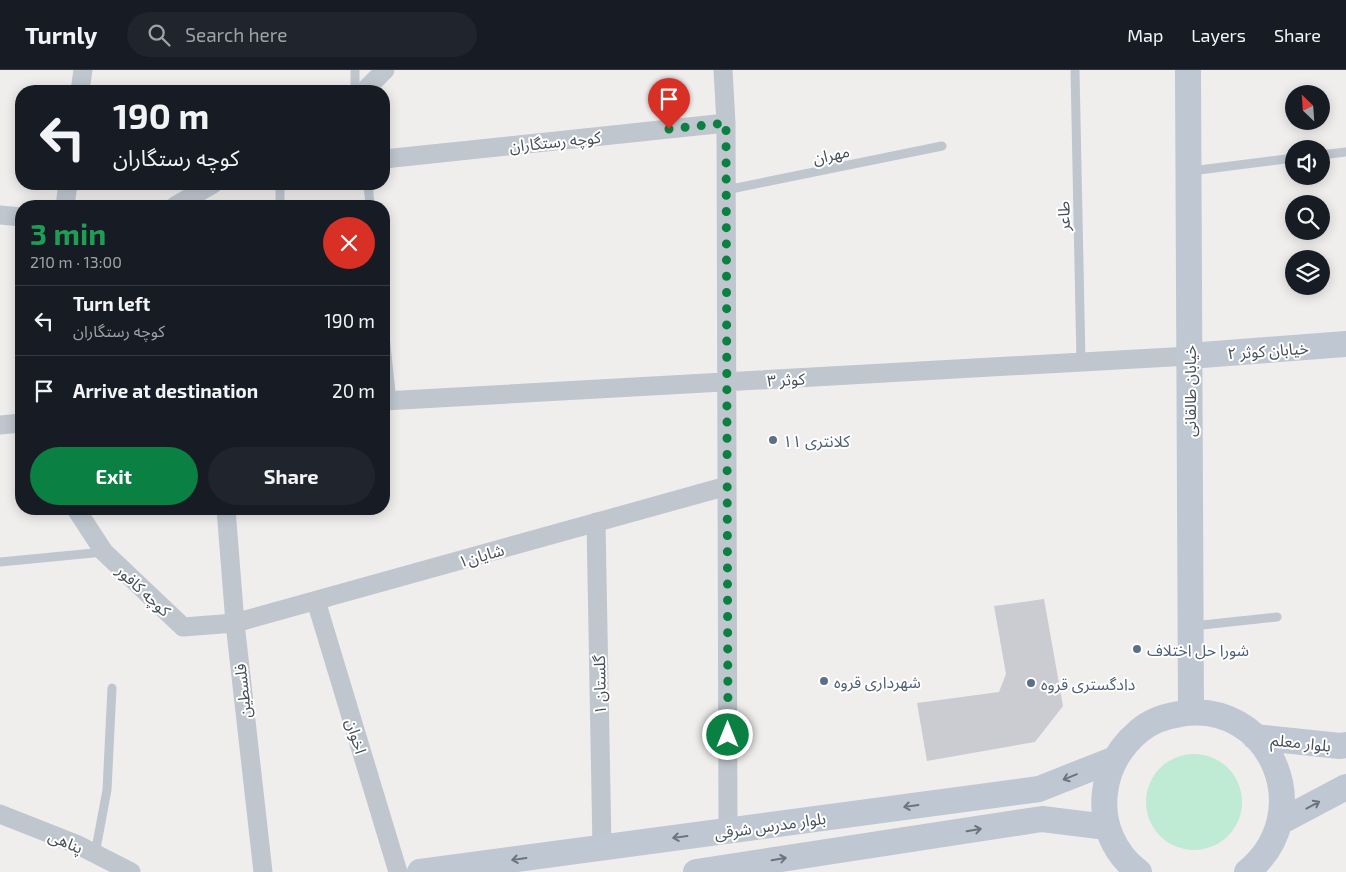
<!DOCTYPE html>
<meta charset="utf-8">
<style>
body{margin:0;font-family:"Exo 2","Noto Sans Arabic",sans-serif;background:#20242c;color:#f1f3f6;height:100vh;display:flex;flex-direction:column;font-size:19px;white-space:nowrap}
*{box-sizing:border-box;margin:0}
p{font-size:16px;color:#9ea1a6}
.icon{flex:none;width:28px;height:28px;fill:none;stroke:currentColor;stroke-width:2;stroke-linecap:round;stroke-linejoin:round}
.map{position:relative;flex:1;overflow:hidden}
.details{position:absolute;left:15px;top:130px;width:375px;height:315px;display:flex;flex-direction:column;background:#171b24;border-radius:20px;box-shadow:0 2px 12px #0003}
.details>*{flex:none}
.banner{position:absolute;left:15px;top:15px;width:375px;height:105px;border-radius:20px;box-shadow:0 2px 12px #0003;background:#171b24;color:#f1f3f6;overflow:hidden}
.needle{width:32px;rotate:335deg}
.fabs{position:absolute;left:1285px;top:15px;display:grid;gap:10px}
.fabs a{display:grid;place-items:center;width:45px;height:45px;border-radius:50%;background:#171b24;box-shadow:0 2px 12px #0003;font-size:25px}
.pin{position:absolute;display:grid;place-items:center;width:42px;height:42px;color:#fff;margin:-51px -21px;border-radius:50% 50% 50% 0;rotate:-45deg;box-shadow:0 0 5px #0007}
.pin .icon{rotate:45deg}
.me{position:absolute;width:55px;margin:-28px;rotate:0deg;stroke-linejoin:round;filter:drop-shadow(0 0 4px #0008)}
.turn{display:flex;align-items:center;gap:18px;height:105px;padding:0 15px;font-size:22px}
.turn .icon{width:65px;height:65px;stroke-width:2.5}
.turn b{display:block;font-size:35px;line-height:42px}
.round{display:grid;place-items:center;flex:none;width:52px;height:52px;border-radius:26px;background:#20242c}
.overview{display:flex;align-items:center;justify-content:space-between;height:85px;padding:0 15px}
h1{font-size:30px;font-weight:700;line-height:38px;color:#1e9e55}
.cta{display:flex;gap:10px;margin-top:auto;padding:10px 15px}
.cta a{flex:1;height:58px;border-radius:30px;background:#0b8043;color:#fff;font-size:20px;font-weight:700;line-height:58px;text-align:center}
.cta a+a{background:#20242c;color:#f1f3f6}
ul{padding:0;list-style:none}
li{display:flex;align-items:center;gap:15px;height:70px;padding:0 15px;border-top:1px solid #363941}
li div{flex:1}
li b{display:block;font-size:19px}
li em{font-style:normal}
header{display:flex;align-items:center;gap:30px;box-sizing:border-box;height:70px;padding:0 25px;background:#171b24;border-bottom:1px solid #363941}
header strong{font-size:24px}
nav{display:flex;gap:28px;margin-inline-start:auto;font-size:18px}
.search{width:350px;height:45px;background:#20242c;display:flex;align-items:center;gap:12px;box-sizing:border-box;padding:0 18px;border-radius:28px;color:#9ea1a6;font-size:19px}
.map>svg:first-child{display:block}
</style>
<header>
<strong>Turnly</strong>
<div class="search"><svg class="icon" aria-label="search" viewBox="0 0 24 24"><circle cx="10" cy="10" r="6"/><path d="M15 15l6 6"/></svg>Search here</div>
<nav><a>Map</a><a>Layers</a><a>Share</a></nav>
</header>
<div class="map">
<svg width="1346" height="802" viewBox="0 0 1346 802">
<rect width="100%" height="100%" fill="#f0eded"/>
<!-- green -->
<path fill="#bfead3" d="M1146 732a48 48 0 1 1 96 0a48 48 0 1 1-96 0Z"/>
<!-- building -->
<path fill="#caccd2" d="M1044 529 1063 636 1035 672 927 691 917 633 999 622 1006 604 994 536Z"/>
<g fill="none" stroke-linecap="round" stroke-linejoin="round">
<!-- lane -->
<path stroke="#bfc6ce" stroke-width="9" d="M355 0V21
M1075 0 1081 292
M1321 85 1346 82
M1191 101 1294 88
M368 114 370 136
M726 120 942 76
M280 136V114
M384 257 392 331
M0 492 104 482
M1193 556 1277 547
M95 784 107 720 112 618"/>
<!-- street -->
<path stroke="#bfc6ce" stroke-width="19" d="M723 0 726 53 728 761
M80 21 83 0
M364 21 385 0
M384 89 726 53
M65 136 68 114
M175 136 213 114
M0 145 21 147
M384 331 1189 286
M0 355 21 353
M76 439 104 482 183 557 235 553 727 416
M226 439 235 553 263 802
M596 452 602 778
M316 531 398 802
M0 744 76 774 131 802"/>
<!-- secondary -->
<path stroke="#bfc7d3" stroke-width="26" d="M1188 0 1191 642
M1189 286 1346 274
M1255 667 1340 676 1346 675
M1280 752 1346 717
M420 802 1039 719 1115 689
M696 802 1042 749 1107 757
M1139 802C1114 784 1101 753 1105 722 1108 697 1120 677 1139 661 1151 651 1165 646 1180 644 1271 629 1319 743 1247 802"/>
</g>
<!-- one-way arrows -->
<defs><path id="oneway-shaft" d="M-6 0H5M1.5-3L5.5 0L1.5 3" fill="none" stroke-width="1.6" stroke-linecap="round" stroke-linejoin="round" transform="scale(1.25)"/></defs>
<g stroke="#6b737e">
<use href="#oneway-shaft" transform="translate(1070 707) rotate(158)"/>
<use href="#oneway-shaft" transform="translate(1313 735) rotate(-28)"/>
<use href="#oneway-shaft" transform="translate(911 736) rotate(172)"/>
<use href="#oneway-shaft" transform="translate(974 760) rotate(-9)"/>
<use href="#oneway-shaft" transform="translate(680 767) rotate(172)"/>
<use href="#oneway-shaft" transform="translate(519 789) rotate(172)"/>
<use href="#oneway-shaft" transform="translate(779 789) rotate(-9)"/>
</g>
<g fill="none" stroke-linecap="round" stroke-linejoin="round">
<!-- route -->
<path stroke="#0b8043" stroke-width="9" stroke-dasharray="0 16.2" d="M669 59 726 53 728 665"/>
</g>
<!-- markers -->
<g fill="#5c6f8a" stroke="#fff" stroke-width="2">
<circle cx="773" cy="370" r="5"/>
<circle cx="1137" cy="579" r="5"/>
<circle cx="824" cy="611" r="5"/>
<circle cx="1031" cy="613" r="5"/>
</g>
<g text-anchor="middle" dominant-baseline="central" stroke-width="4" stroke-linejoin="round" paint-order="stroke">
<!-- street labels -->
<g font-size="16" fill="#474f59" stroke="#fff">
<text transform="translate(555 71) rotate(-6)">کوچه رستگاران</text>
<text transform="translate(831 84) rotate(-12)">مهران</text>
<text transform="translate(1063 146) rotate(-91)">طاعر</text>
<text transform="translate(1268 280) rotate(-4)">خیابان کوثر ۲</text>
<text transform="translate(786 309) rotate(-3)">کوثر ۳</text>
<text transform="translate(1189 321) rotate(-90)">خیابان طالقانی</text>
<text transform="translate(481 485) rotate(-16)">شایان۱</text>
<text transform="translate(144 520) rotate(43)">کوچه کافور</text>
<text transform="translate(599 615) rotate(-91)">گلستان ۱</text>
<text transform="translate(242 621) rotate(-96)">فلسطین</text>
<text transform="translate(357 666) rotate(73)">اخوان</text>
<text transform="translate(1301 672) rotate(6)">بلوار معلم</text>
<text transform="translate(770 755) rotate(-8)">بلوار مدرس شرقی</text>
<text transform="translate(66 771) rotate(23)">پناهی</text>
</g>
<!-- service labels -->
<g font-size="16" fill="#4e5e75" stroke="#fff" text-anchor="start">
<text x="783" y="370">کلانتری ۱۱</text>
<text x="1147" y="579">شورا حل اختلاف</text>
<text x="834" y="611">شهرداری قروه</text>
<text x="1041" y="613">دادگستری قروه</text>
</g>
</g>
</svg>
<div class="fabs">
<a><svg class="needle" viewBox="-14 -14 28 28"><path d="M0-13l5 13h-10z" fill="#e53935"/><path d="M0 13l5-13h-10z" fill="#9ea1a6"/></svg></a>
<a><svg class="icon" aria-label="sound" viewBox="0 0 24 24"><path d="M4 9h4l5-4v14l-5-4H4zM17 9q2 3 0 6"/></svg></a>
<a><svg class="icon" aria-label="search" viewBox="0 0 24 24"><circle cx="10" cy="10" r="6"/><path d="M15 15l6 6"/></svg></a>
<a><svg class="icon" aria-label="layers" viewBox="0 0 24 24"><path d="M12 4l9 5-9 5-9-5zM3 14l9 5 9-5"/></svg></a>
</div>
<div class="pin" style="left:669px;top:59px;background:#d93025"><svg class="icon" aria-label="arrive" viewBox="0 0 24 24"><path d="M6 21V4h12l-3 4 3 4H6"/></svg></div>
<svg class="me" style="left:728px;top:665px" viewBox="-20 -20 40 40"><circle r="17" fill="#0b8043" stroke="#fff" stroke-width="3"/><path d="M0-11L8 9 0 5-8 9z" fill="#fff"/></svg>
<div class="banner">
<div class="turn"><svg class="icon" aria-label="left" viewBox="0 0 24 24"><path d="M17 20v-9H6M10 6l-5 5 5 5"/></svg><div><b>190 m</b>کوچه رستگاران</div></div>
</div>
<section class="details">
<div class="overview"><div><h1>3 min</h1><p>210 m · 13:00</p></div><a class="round" style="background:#d93025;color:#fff"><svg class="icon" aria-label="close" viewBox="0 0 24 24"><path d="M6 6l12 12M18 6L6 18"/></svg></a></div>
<ul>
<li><svg class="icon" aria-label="left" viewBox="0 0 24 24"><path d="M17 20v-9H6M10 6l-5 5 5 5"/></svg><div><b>Turn left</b><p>کوچه رستگاران</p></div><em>190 m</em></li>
<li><svg class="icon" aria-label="arrive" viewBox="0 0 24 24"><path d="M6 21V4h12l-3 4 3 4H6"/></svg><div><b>Arrive at destination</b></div><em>20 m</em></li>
</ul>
<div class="cta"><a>Exit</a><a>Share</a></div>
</section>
</div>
